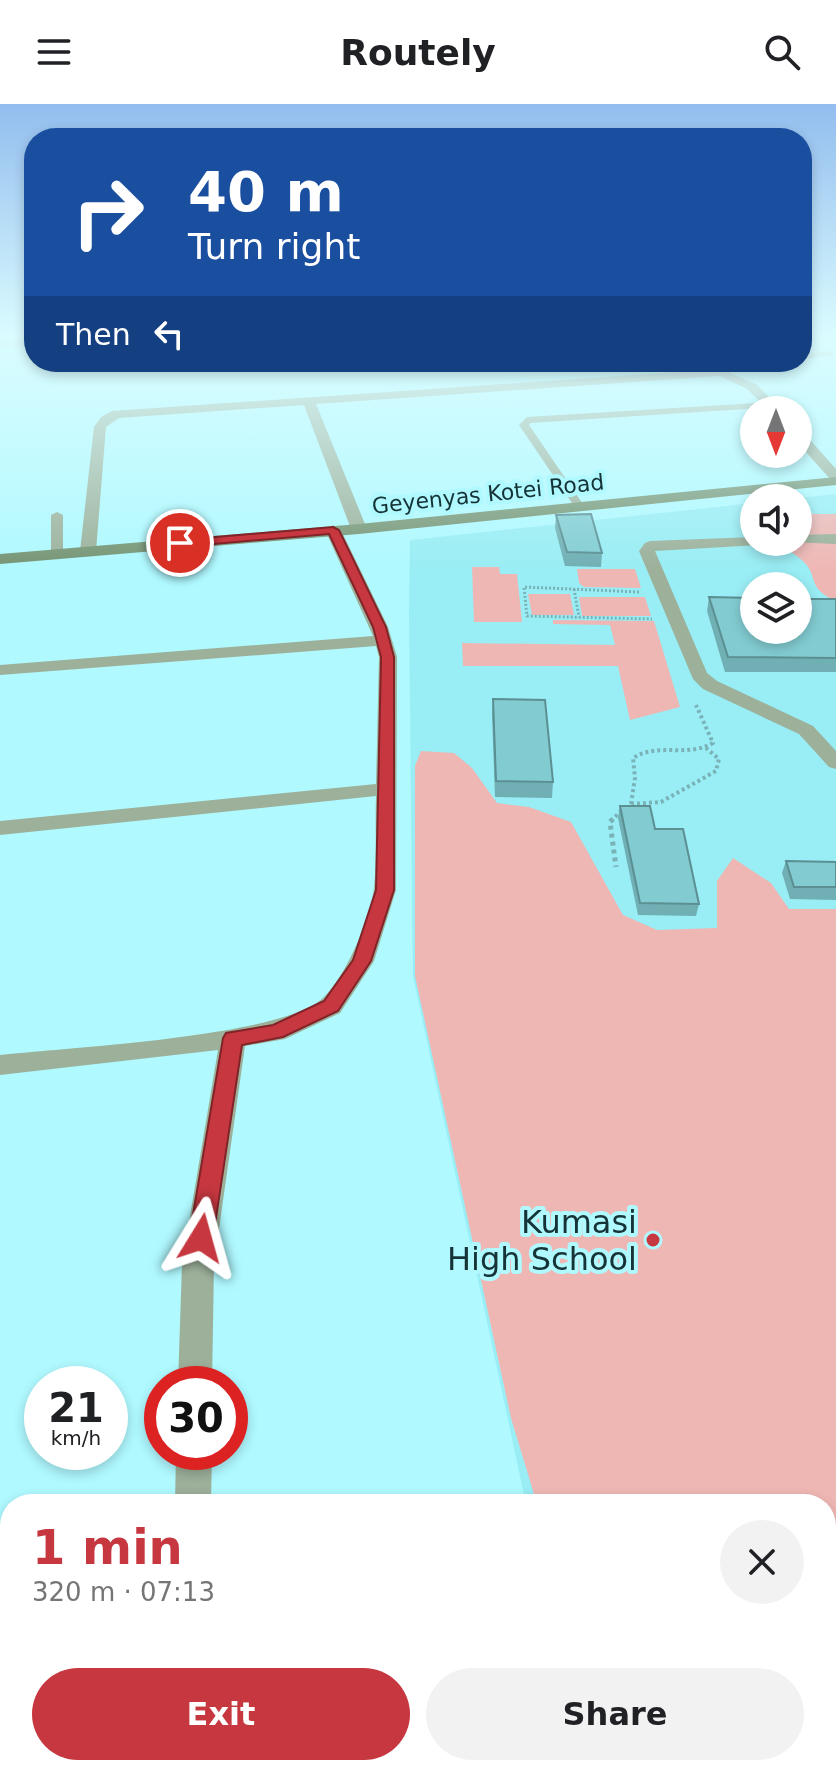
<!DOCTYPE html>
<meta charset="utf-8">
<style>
body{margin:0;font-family:"DejaVu Sans",sans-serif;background:#f2f2f2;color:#202124;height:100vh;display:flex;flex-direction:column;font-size:30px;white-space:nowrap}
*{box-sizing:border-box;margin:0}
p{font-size:26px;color:#757577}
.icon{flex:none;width:44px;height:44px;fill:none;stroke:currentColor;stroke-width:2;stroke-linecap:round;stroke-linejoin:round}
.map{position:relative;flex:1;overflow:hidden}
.side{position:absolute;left:0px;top:1390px;width:836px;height:282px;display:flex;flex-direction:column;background:#fff;border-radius:32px 32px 0 0;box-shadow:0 4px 12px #0003}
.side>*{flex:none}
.top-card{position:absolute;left:24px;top:24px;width:788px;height:244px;border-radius:32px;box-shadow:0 4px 12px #0003;background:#1a4fa0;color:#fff;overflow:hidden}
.needle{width:52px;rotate:180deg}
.controls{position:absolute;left:740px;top:292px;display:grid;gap:16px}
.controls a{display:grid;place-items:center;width:72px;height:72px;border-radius:50%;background:#fff;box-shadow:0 4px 12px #0003;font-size:40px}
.speed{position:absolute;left:24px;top:1262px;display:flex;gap:16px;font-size:40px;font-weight:700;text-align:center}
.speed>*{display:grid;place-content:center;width:104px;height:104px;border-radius:50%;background:#fff;box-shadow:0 4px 12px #0003;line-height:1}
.speed small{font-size:20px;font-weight:400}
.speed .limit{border:12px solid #d22;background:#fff;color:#111}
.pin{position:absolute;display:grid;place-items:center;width:68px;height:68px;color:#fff;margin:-34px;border:4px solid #fff;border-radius:50%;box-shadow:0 2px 8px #0007}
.me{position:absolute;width:88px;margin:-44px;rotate:8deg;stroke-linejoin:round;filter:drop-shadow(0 0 6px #0008)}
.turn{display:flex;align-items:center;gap:28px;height:168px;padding:0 32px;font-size:36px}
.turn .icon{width:104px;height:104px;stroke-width:2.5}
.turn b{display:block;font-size:56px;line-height:68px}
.then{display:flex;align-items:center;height:76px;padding:0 32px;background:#0003;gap:16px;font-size:30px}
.round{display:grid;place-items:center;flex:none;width:84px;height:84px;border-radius:42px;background:#f2f2f2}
.head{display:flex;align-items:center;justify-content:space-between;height:136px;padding:0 32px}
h1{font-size:48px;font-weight:600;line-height:60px;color:#c6373f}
.cta{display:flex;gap:16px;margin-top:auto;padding:16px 32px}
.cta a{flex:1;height:92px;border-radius:48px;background:#c6373f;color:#fff;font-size:32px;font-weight:600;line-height:92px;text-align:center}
.cta a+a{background:#f2f2f2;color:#202124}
header{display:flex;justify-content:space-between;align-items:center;height:104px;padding:0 32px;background:#fff;font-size:36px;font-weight:600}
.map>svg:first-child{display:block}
</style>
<header><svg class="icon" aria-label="menu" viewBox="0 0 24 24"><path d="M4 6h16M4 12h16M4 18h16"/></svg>Routely<svg class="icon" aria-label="search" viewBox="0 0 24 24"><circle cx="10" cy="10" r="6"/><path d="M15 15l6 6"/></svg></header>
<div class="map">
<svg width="836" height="1671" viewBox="0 0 836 1671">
<rect width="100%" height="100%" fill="#aff9ff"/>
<!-- built -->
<path fill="#99edf4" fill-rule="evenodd" d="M836 390V1491L826 1400H526L413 872 409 509 410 436 754 399V438H798V394ZM754 482H798V526H754Z
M0 1483 10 1486V1662H543L554 1671H0Z"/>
<!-- green -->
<path fill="#efb7b4" d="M798 410H836V497C806 484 819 473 804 458 797 451 786 445 778 438H798Z
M472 463H499L500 470H517L522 518H474Z
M577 465H635L641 484 584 483 579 479Z
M528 490H570L574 511H532Z
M579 493H645L651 512H582Z
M553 516 654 517 680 603 630 616 618 562H463L462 539 615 541 610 521 553 520Z
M421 647 454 649 472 664 497 699 529 703 571 718 623 811 657 826 717 824V777L733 754 771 779 789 805H836V1671H686L681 1662H826V1400H537L511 1314 415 872V662Z"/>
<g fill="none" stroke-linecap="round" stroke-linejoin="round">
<!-- path-far2 -->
<path stroke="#79b3b8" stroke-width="3" stroke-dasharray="2 2" stroke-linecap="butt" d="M574 485 579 513
M639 488 524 483 527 512 652 515"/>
<!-- path-far1 -->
<path stroke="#79b3b8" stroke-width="4" stroke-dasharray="3 3" stroke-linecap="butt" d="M631 700 635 674 633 654C658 638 687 654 713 639L696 601
M631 700 661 698 716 667 719 655 706 644
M611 717 623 705"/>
<!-- path -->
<path stroke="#79b3b8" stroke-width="5" stroke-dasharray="4 4" stroke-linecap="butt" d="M613 715 610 718 616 763"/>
<!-- lane -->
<path fill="#9cb09a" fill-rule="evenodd" d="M835 247 832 252 802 255V249Z
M727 258H737L730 263 731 270 727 273 723 270 722 262Z
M771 298 774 303 530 319 529 321 585 403 580 406 576 405 519 321 527 313Z
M57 408 63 411V450L57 454 51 450V411Z"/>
<!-- street -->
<path fill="#9cb09a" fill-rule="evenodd" d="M0 236H34V242H0Z
M720 265 756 280 782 306H769L747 285 720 272 316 300 367 425 359 430 351 425 304 301 119 314 106 323 96 447 88 452 80 447 94 323 101 313 112 307Z
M798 327 803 328 836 365V377L831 376 798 339Z
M333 421 341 426 388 523 397 553 396 786 374 857 340 909 285 935 245 942 214 1160 212 1280H178L182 1160 218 946 0 971V951C64 944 282 933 323 894 346 872 370 816 374 784 377 754 375 722 376 692L0 731V717L376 680 379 553 376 542 0 571V561L373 532 325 426Z
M836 430V440L792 438H798V431Z
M754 433V438H762L759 441 655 447 707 569 717 577 813 622 836 647V665L829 663 799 630 703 585 693 575 639 447 645 439 650 437Z
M176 1348H212L211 1400H175Z"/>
<!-- secondary -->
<path fill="#769473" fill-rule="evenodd" d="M836 373V381L359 430 0 460V450L359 420Z"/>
</g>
<!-- wall -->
<path fill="#70afb4" d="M556 411 602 449 601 463 565 462 555 424Z
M709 493 836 495V568H725L707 507Z
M493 595 553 678 552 694 495 693 492 610Z
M620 702 655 725 699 800 696 812 638 811 618 714Z
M786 757 836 758V796L790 795 782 769Z"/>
<!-- building -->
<path fill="#82ccd1" stroke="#5b8f92" stroke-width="2" d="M591 410 602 449 567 448 556 411Z
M709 493 754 494V526H798V495H836V554L728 553Z
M493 595 545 596 553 678 496 677Z
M620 702H650L655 725H683L699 800 640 799Z
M786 757 836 758V783H794Z"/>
<!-- sky -->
<linearGradient id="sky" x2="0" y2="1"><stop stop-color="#92bdee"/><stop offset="0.5" stop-color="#dbfcff"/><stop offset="1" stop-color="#dbfcff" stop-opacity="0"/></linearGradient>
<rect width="836" height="466" fill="url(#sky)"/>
<!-- route -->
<path fill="#c6373f" stroke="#812429" stroke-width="2" d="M333 423 339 426 386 523 394 553V786L371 857 338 907 283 933 242 941 213 1134 209 1141 201 1144 193 1141 189 1134 223 934 226 929 273 921 324 897 353 856 376 786 381 553 373 523 329 430 180 443 174 439 180 436Z"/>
<!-- markers -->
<circle fill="#c6373f" stroke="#aff9ff" stroke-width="3" cx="653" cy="1136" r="8"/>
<g text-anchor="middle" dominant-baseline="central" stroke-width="8" stroke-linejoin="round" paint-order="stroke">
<!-- far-street labels -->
<g font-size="22" fill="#163437" stroke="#aff9ff">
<text transform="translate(488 390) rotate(-6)">Geyenyas Kotei Road</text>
</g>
<!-- near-poi labels -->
<g font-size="32" fill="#163437" stroke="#aff9ff" text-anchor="end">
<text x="637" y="1118">Kumasi<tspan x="637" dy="37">High School</tspan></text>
</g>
</g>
</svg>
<div class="controls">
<a><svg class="needle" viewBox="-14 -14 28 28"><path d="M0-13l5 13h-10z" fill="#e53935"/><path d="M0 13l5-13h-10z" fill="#757577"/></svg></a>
<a><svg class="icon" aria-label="sound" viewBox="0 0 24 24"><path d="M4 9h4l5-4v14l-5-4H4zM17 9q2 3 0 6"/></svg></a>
<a><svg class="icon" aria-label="layers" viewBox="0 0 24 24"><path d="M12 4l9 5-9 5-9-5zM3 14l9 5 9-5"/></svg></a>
</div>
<div class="speed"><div>21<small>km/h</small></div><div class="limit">30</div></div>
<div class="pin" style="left:180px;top:439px;background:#d93025"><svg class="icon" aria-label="arrive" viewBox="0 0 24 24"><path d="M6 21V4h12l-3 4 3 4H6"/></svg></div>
<svg class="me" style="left:201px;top:1134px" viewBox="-20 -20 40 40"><path d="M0-17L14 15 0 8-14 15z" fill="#c6373f" stroke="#fff" stroke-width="4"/></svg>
<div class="top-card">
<div class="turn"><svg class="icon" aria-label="right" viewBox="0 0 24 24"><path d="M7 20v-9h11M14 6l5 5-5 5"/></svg><div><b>40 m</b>Turn right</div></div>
<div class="then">Then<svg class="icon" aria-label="left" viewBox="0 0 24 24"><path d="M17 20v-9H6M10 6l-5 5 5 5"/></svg></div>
</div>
<section class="side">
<div class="head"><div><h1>1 min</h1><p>320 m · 07:13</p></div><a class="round"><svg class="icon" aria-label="close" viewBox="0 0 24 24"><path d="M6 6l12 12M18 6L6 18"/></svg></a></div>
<div class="cta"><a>Exit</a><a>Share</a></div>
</section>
</div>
